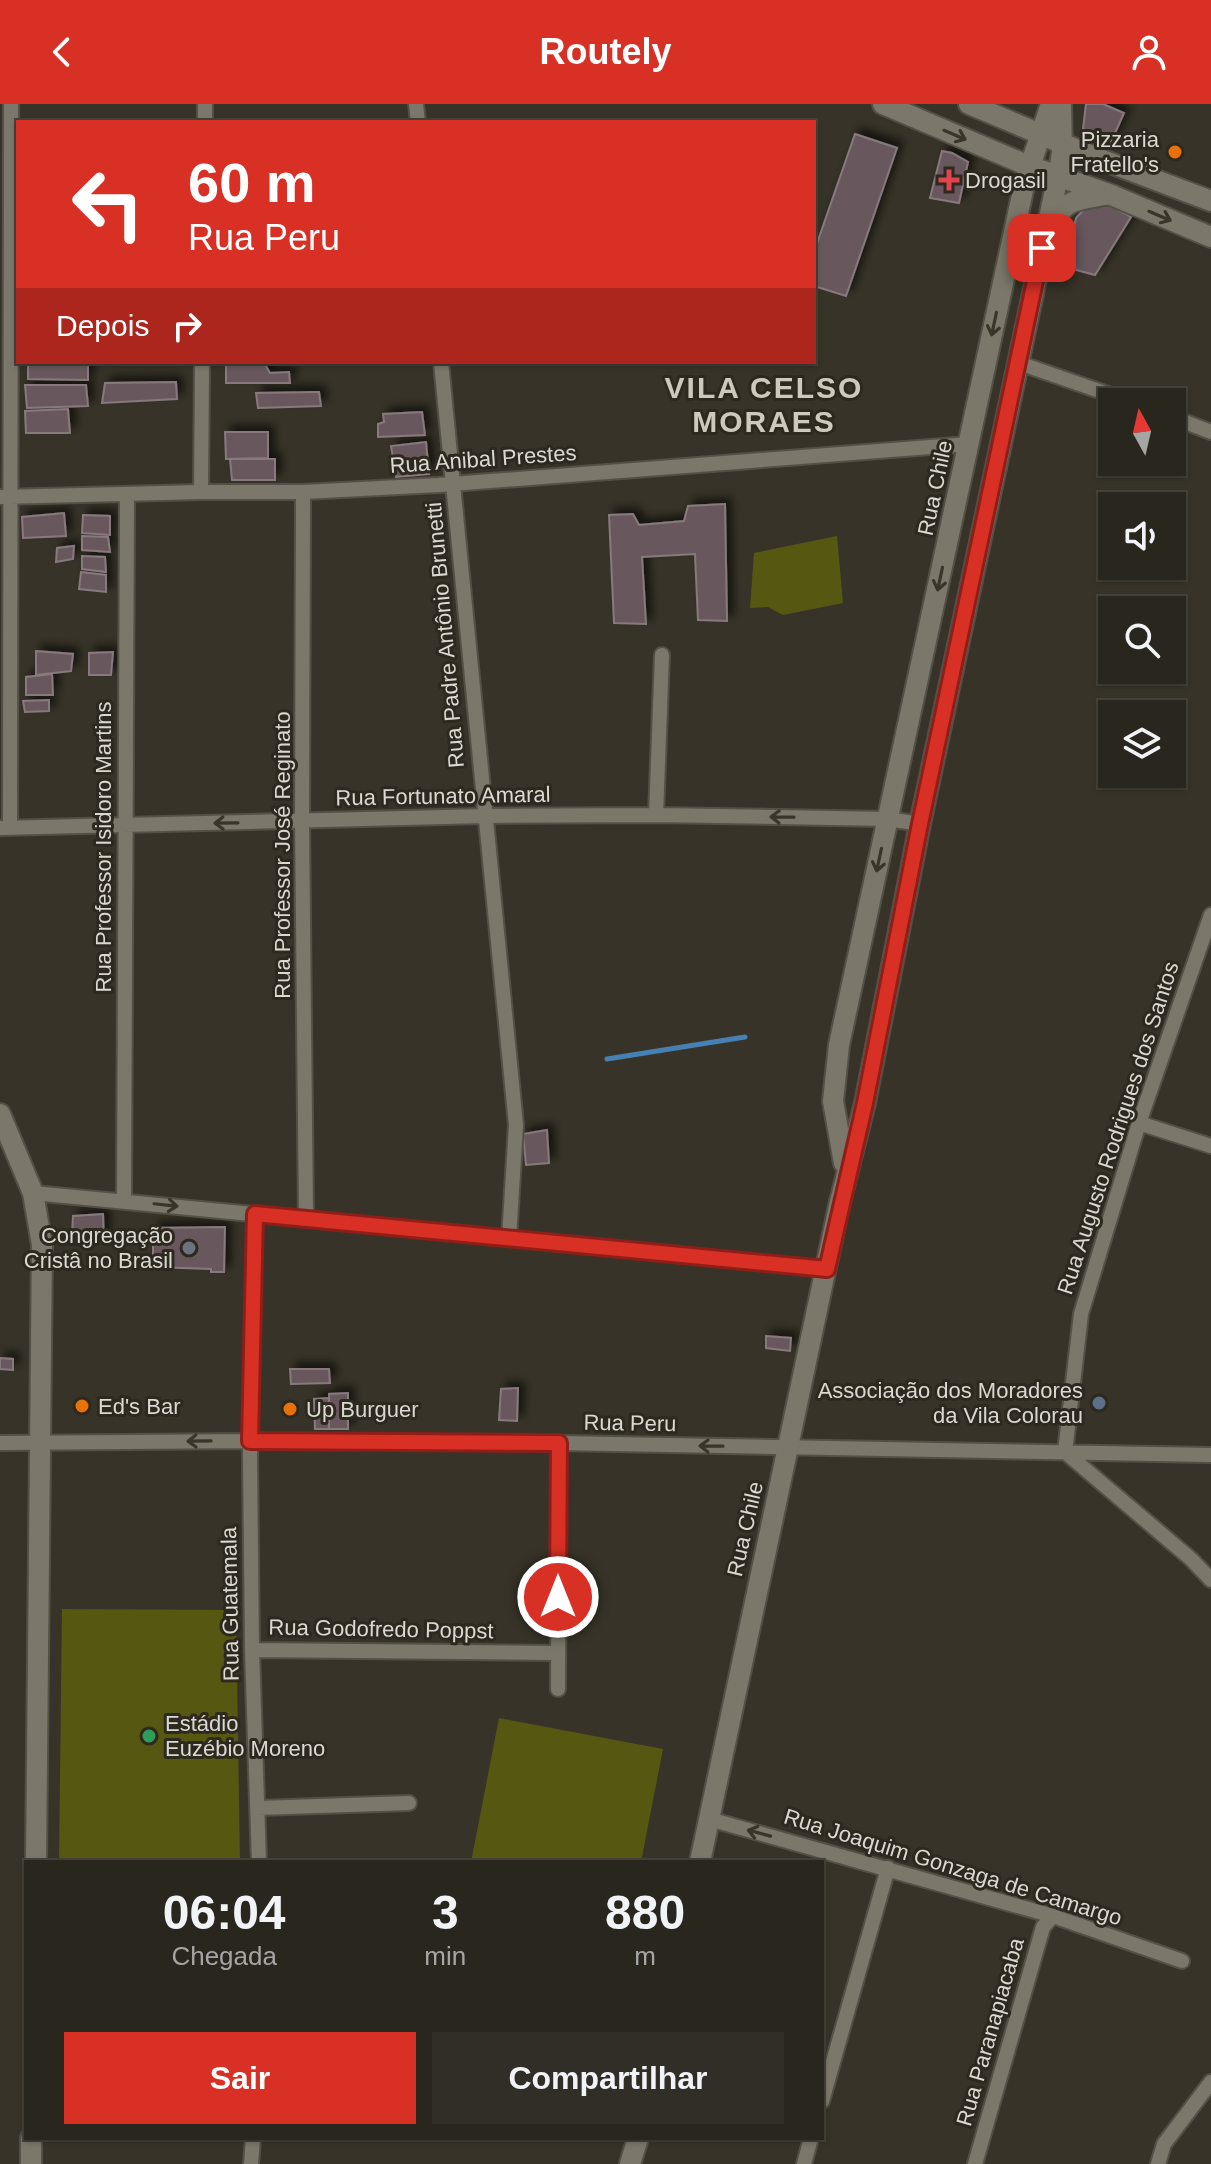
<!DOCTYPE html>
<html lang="pt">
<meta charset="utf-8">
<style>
body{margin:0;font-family:Arial,sans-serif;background:#312e27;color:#f1f3f6;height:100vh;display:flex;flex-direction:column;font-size:30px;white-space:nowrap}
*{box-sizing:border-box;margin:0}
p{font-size:26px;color:#a5a5a4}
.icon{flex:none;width:44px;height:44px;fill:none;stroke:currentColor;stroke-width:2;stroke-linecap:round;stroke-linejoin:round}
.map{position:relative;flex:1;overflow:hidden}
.drawer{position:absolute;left:24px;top:1756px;width:800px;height:280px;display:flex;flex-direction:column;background:#29261e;border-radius:0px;box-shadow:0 2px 6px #0004,0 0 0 2px #45433c}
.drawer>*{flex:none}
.hud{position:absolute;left:16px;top:16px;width:800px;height:244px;border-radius:0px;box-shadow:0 2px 6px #0004,0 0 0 2px #45433c;background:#d93025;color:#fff;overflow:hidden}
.needle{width:52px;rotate:352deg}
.buttons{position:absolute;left:1098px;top:284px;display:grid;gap:16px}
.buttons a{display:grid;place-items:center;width:88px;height:88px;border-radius:0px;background:#29261e;box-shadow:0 2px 6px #0004,0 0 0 2px #45433c;font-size:40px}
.pin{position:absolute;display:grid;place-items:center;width:68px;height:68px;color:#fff;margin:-34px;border-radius:16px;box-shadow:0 4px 12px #0006}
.me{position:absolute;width:88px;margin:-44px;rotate:0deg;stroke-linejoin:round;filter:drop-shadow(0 0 6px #0008)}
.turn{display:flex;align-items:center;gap:28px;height:168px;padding:0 40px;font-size:36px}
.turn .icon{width:104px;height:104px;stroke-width:2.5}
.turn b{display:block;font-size:56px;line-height:68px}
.then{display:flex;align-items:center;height:76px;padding:0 40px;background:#0003;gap:16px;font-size:30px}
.eta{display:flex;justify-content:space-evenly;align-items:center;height:136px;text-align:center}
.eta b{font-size:48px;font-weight:700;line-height:56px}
.primary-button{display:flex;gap:16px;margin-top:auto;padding:16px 40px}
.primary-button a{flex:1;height:92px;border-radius:0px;background:#d93025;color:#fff;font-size:32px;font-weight:700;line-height:92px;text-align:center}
.primary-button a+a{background:#312e27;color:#f1f3f6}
header{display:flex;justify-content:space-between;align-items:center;height:104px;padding:0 40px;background:#d93025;color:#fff;font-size:36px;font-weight:700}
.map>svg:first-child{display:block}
</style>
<header><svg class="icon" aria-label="back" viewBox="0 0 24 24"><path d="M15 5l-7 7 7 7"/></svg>Routely<svg class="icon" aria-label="person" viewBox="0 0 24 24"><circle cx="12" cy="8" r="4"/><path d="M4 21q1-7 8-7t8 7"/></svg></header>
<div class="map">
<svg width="1211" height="2060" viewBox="0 0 1211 2060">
<defs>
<filter id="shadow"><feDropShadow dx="6" dy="-6" stdDeviation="4" flood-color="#0009"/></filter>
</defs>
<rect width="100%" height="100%" fill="#373328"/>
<!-- green -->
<path fill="#565711" d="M837 432 843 499 783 511 768 503 750 504 754 449Z
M62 1505 236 1506 240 1758H59Z
M499 1614 663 1645 641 1758H471Z"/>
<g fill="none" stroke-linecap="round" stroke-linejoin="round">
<!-- stream -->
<path stroke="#4780b2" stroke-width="5" d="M607 955 745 933"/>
</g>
<!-- building -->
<path fill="#67595d" stroke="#87797d" stroke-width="2" filter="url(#shadow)" d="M1086 0H1103L1124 9 1111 38 1083 25Z
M855 30 897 44 846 192 814 182V148Z
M942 47 952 49 968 58 959 99 930 94Z
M1104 98 1131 113 1095 171 1065 163 1076 114 1087 102Z
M28 258H88V276L28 275Z
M226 258 264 259 270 269 289 268 290 279H226Z
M176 278 177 295 102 299 105 279Z
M25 281H86L88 302 27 304Z
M316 288H319L321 302 258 304 256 289Z
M68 305 70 329H26L25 307Z
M422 308 425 331 378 333V320L384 318 383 310Z
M225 328H268V354L226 355Z
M426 338 429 370 396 373 391 342Z
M230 355H275V376H232Z
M725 400 727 517 698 516 695 450 642 453 646 520 614 519 609 411 633 410 639 421 684 417 688 402Z
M64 409 66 432 23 434 22 413Z
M83 411 110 412V431L82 429Z
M82 432 108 433 110 448 82 446Z
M74 442 73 455 56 458 57 444Z
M82 452 105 453 106 468 82 465Z
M81 468 106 471V488L79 485Z
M36 547 73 550 71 567 36 571Z
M113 548 111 571H89V549Z
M52 570 53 591H26V573Z
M49 596V607L25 608 23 597Z
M547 1026 549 1059 526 1061 523 1030Z
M103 1110 104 1138 93 1137 94 1130H72L73 1112Z
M225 1123 224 1168H211V1165L153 1163V1124Z
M766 1232 791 1234 790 1247 766 1244Z
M0 1254 13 1255V1266L0 1265Z
M290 1265H329L330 1279 291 1280Z
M518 1284 517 1317 499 1316 501 1285Z
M348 1289V1325H329V1290Z
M329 1294V1325H315L314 1295Z"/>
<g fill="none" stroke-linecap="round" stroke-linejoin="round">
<!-- street casing -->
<g stroke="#535047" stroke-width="18">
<path id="street" d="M416 0 418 18
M205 18V0
M441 258 516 1021 509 1135
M1019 259 1131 298
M1172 313 1211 328
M201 388 202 258
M303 388 302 718 306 1114
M0 393 201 388H303L439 381 969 340
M656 711 662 551
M10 723 11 0
M0 724 484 712 656 711 888 715 920 720
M1211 811 1139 1019 1081 1210 1065 1348 1191 1455 1211 1476
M1139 1019 1211 1042
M33 1089 827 1165
M124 1097 127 390
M255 1110 250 1351 252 1546 259 1758
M0 1339 250 1337 559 1339 1211 1351
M252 1546 558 1549
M558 1585 559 1339
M258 1704 409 1699
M709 1715 1053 1812 1182 1857
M822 1997 888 1764
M251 2060 253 2034
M804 2060 811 2034
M975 2060 1043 1823 1053 1812
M1158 2060 1164 2040 1211 1978"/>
</g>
<!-- secondary casing -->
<g stroke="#535047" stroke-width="24">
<path id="secondary" d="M883 0 1029 62 1109 90 1211 133
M969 0 1092 52 1211 97
M1051 123C1064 95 1076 96 1105 91
M0 1010 33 1089 42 1141 36 1758
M844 1059 833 997 839 941 1025 77 1051 0
M700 1758 839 1102 865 999 920 720 1058 72 1062 49 1061 0
M31 2060V2034
M630 2060 638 2034"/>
</g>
<!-- street -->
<use href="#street" stroke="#7b776a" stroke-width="14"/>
<!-- secondary -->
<use href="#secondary" stroke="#7b776a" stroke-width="20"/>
</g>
<!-- one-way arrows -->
<defs><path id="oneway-shaft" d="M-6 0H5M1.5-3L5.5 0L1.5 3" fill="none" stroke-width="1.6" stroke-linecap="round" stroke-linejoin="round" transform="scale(2)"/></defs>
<g stroke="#39352a">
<use href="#oneway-shaft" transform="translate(955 31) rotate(23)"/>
<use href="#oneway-shaft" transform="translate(1160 112) rotate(23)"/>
<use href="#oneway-shaft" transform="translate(994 220) rotate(102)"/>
<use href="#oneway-shaft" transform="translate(940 475) rotate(102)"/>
<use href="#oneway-shaft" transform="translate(782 713) rotate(-179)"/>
<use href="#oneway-shaft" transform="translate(226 719) rotate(179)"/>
<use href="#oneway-shaft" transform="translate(879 756) rotate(102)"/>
<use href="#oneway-shaft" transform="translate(166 1101) rotate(6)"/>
<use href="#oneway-shaft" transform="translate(199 1337) rotate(179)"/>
<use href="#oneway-shaft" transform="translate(711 1342) rotate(-179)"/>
<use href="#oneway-shaft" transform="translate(759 1729) rotate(-165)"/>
</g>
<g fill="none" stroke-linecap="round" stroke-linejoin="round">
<!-- route casing -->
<g stroke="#8d1f18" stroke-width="20">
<path id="route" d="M558 1493 559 1339 250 1337 255 1110 827 1165 865 999 920 720 1042 144"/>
</g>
<!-- route -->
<use href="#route" stroke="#d93025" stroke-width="14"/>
</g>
<!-- markers -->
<g fill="#e8710a" stroke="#2d291f" stroke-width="3">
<circle cx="1175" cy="48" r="8"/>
<circle cx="82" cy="1302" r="8"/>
<circle cx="290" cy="1305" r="8"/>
</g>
<path fill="#e0444e" stroke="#2d291f" stroke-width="3" d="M945 64h8v8h8v8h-8v8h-8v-8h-8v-8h8z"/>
<circle fill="#6b7280" stroke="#2d291f" stroke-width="3" cx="189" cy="1144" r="8"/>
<circle fill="#5c6f8a" stroke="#2d291f" stroke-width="3" cx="1099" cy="1299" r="8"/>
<circle fill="#2e9e5b" stroke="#2d291f" stroke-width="3" cx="149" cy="1632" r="8"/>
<g text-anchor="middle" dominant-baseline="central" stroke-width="6" stroke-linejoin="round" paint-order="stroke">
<!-- poi labels -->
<g font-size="22" fill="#dad8d1" stroke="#2d291f" text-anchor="start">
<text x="1159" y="35" text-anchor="end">Pizzaria<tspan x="1159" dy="25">Fratello's</tspan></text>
<text x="965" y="76">Drogasil</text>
<text x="173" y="1131" text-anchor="end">Congregação<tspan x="173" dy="25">Cristâ no Brasil</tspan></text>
<text x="1083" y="1286" text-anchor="end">Associação dos Moradores<tspan x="1083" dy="25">da Vila Colorau</tspan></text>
<text x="98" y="1302">Ed's Bar</text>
<text x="306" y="1305">Up Burguer</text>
<text x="165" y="1619">Estádio<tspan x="165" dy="25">Euzébio Moreno</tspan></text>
</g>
<!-- street labels -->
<g font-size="22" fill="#dad8d1" stroke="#2d291f">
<text transform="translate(483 355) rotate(-4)">Rua Anibal Prestes</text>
<text transform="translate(935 384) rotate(-78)">Rua Chile</text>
<text transform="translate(445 531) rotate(-95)">Rua Padre Antônio Brunetti</text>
<text transform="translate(443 692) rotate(-1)">Rua Fortunato Amaral</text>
<text transform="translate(103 743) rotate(-90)">Rua Professor Isidoro Martins</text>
<text transform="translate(282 751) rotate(-90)">Rua Professor José Reginato</text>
<text transform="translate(1118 1024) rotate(-72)">Rua Augusto Rodrigues dos Santos</text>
<text transform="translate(630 1319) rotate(1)">Rua Peru</text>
<text transform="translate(745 1425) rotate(-77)">Rua Chile</text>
<text transform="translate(230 1500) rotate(-91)">Rua Guatemala</text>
<text transform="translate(381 1525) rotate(1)">Rua Godofredo Poppst</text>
<text transform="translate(953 1763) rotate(17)">Rua Joaquim Gonzaga de Camargo</text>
<text transform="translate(990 1928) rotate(-74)">Rua Paranapiacaba</text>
</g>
<!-- district labels -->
<g font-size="30" font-weight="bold" letter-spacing="2" fill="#cdc9bc" stroke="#2d291f">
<text x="764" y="283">VILA CELSO<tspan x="764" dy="34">MORAES</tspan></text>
</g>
</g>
</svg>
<div class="buttons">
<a><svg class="needle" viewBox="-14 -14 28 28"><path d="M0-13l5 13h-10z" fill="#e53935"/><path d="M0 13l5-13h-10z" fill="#a5a5a4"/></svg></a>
<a><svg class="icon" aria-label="sound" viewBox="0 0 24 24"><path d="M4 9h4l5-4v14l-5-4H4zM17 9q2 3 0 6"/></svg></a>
<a><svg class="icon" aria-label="search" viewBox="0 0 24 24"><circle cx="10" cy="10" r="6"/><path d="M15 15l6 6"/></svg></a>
<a><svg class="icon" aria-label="layers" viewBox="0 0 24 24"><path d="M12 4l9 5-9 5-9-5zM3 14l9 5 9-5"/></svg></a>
</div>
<div class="pin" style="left:1042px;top:144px;background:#d93025"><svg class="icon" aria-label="arrive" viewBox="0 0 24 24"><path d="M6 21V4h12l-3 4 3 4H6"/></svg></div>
<svg class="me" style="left:558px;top:1493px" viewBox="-20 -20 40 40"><circle r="17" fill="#d93025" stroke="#fff" stroke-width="3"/><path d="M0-11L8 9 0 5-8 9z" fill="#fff"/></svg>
<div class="hud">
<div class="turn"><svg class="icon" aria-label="left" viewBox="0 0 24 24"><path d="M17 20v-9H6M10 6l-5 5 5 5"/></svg><div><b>60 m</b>Rua Peru</div></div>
<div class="then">Depois<svg class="icon" aria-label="right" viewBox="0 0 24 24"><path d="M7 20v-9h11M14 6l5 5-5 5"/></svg></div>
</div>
<section class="drawer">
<div class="eta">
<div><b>06:04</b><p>Chegada</p></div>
<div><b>3</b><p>min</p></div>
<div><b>880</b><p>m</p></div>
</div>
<div class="primary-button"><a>Sair</a><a>Compartilhar</a></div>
</section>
</div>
